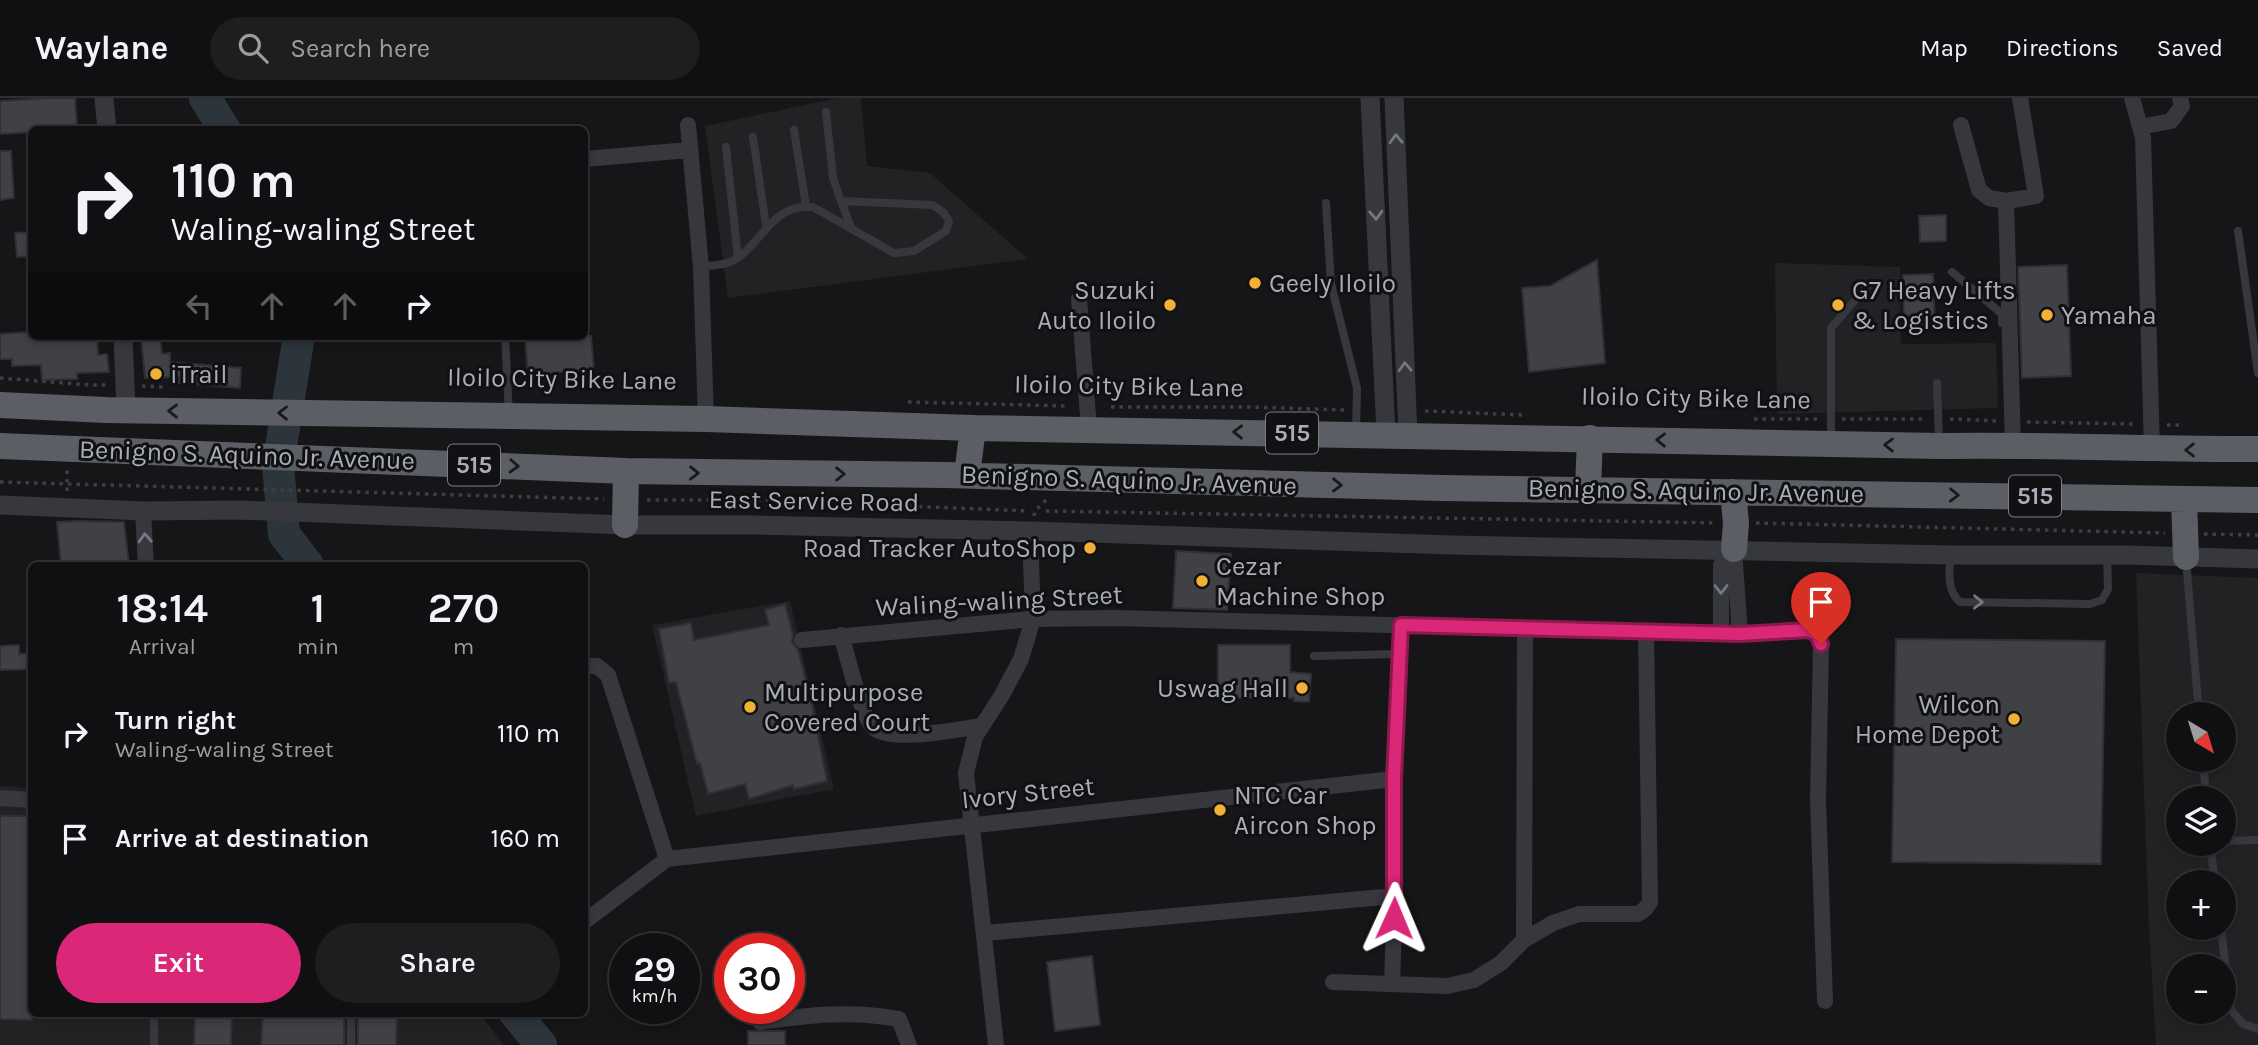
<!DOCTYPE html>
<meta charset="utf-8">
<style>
body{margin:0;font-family:Karla,sans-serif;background:#1e1e20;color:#f1f3f6;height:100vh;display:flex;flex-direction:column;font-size:26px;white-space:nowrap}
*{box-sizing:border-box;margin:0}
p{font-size:23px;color:#9c9d9f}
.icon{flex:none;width:38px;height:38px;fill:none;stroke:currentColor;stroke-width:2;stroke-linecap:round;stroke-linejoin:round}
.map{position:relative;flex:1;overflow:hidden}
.details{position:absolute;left:28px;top:464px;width:560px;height:455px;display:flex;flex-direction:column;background:#101012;border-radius:10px;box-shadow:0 4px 10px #0003,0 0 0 2px #303032}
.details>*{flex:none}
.top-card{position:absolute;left:28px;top:28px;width:560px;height:214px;border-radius:10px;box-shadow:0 4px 10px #0003,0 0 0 2px #303032;background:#101012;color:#f1f3f6;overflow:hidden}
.needle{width:46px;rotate:142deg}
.buttons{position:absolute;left:2166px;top:604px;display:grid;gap:14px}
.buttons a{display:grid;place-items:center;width:70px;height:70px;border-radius:50%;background:#101012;box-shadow:0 4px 10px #0003,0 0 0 2px #303032;font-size:35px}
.speed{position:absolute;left:609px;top:835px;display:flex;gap:14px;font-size:35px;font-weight:700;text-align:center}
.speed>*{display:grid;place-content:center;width:91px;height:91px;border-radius:50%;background:#101012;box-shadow:0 4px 10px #0003,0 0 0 2px #303032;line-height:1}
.speed small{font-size:18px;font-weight:400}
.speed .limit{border:10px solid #d22;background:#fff;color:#111}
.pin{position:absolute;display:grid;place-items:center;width:60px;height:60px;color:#fff;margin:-72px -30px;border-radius:50% 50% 50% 0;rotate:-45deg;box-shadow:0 0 7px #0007}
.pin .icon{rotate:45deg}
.me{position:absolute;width:77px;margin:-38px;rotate:1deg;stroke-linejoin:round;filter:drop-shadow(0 0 5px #0008)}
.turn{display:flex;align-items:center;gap:24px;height:147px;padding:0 28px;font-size:32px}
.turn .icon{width:91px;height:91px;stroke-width:2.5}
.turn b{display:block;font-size:49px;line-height:60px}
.lanes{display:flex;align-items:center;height:66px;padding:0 28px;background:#0003;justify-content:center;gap:35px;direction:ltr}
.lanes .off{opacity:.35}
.eta{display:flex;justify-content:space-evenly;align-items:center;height:119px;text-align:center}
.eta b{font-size:42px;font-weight:600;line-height:49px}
.cta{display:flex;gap:14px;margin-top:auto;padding:14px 28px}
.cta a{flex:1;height:80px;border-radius:42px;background:#db2777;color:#fff;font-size:28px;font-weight:600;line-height:80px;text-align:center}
.cta a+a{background:#1e1e20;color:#f1f3f6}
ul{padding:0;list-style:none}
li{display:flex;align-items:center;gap:21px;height:105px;padding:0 28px}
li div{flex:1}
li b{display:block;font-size:26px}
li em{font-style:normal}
header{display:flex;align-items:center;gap:42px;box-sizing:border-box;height:98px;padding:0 35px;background:#101012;border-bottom:2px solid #303032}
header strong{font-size:33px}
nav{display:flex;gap:38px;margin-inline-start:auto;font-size:24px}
.search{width:490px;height:63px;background:#1e1e20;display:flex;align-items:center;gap:18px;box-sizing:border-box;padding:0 24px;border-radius:38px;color:#9c9d9f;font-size:26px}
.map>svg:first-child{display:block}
</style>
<header>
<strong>Waylane</strong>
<div class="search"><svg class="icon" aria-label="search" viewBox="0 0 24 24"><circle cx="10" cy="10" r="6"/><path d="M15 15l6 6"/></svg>Search here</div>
<nav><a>Map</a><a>Directions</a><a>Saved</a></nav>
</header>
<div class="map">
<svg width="2258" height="947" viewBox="0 0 2258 947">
<rect width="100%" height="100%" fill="#161618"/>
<!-- built -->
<path fill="#222225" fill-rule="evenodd" d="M838 0H861L867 68 930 75 1028 161 728 200 705 28Z
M1775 165 1900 169 1901 246 1996 245 1998 310 1777 316Z
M2136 475 2258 480V947H2156L2149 830ZM2179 616H2224V662H2179ZM2179 700H2224V746H2179ZM2179 784H2224V830H2179ZM2179 868H2224V914H2179Z
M790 503 834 691 696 718 652 527Z
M0 688 31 690 32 915H479L504 947H0Z"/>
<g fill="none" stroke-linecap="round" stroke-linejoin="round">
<!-- river -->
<path stroke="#2c353c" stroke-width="32" d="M205 0 225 32
M299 238 278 367 284 436 308 467
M515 915 541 947"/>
</g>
<!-- building -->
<path fill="#404145" stroke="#303034" stroke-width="2" d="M50 0H75L77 31 32 32V34L0 36V3Z
M0 53H11L14 100 0 102Z
M1946 117V143L1920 144 1919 118Z
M32 134V158L17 159 15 135Z
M1597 162 1605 265 1529 274 1522 190 1550 188Z
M2067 167 2071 278 2022 280 2018 169Z
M1933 176 1935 227 1904 228 1903 177Z
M28 234V238H97L98 257 107 256 109 274 77 275V281L42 282 41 267 12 268V261H0V236Z
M141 238H160L162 256 170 255V264L241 270 240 290 179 285V279L145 280Z
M525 238H591L594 271 528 277Z
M78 423 124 424 129 467H61L57 424Z
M1176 453 1231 456 1227 512 1173 510Z
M785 506 793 537 792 544 798 552 812 606 827 683 794 691 793 687 749 701 745 686 708 696 700 665 697 666 676 584 669 585 659 531 691 525 694 542 769 527 765 512Z
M1896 541 2105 543 2101 766 1892 764Z
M19 547V556L32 555V571L0 572V548Z
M1218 547H1290V574L1311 576 1309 604 1294 603V600H1218Z
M0 718H32V922L0 921Z
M1092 858 1100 927 1055 933 1047 864Z
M195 915H232L231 947H194Z
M263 915H344V947H261Z
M358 915H397L396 947H358Z
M748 933H785V947H748Z"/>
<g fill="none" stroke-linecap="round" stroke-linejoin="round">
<!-- path -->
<path stroke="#3d3f44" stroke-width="3.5" stroke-dasharray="3.5 5" stroke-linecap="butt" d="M0 280 90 287H110
M142 288 165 289
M908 304 1068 308
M1111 309H1249L1344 312
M1425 313 1523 317
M1754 321H1820
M1842 321H1925
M1950 321 1999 323
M2027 324 2135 326
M2167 327H2184
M0 384 604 401
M67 393V370
M647 402H759L1028 413
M1046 413 1717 425
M1034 418 1035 413 1046 402
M1756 425 2165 435
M2204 436 2258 437"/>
<!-- service -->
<path stroke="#37383d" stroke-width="8" d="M826 14 833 80 841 103
M794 32 806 108
M753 39 766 128
M726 49 738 160
M1326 105 1331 186 1357 290 1356 334
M2238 133 2258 275
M701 169C713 167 730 167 739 159 764 140 775 105 813 109L894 155 914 153 946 133 949 123 944 115 933 107 841 103 851 129
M1952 174 2002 216V225
M505 238 509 316
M1937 285 1939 345
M1831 343V230L1868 187
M1950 457C1950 474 1946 492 1960 504L2090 506 2102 502 2108 491 2107 458
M2186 462 2199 616
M1314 558 1400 556
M2203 662 2206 700
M2224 743 2258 742
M2210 746 2215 784
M2221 830 2231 912 2243 926 2258 931
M154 947V915
M351 947V915"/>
<!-- minor -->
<path stroke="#37383d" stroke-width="16" d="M2132 0 2143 40 2152 351
M688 27 701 169 706 321
M1961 27 1979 92 1989 100 2006 103 2013 348
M2140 29 2171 23 2182 8 2180 0
M584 61 689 52
M2006 103 2036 98 2020 0
M1079 201 1089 331
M143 413 146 467
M1734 451 1740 536
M1721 535V467L1734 451
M841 537C848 558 860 617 874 630 891 645 959 631 982 628
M802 542 1033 521 1114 520 1740 536 1808 532 1817 536 1821 546 1818 702 1825 903
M584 568H597L608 577 667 761
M0 700 32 702
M584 824 667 761 1394 681
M985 835 1395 798
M1524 842 1525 531
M1333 884 1447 888 1474 882 1501 865 1524 842 1553 825 1579 816H1638L1645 811 1650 804 1646 532
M1392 886 1395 798 1394 681 1401 527
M760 924C808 917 852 912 899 921L909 947
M996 947 966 675 975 639 1002 597 1021 561 1033 521 1030 433"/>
<!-- tertiary -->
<path stroke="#37383d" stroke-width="19" d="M104 0 107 32
M1370 0 1386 336
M1394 0 1408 337
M123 238 126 312
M0 407 143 413 239 412 625 427H756L1030 433 1452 447 1950 457H2127L2258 461"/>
<!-- trunk -->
<path stroke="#5b5e65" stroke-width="26" d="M0 307 106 312 706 321 973 330 1939 348C2045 346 2152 352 2258 351
M0 348 626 373 945 377 1442 390 2258 402
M967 377 973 330
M1588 391 1590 340
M1733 394 1736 425 1734 451
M2184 401 2186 459
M625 427 626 373"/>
</g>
<!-- one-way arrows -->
<defs><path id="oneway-chevron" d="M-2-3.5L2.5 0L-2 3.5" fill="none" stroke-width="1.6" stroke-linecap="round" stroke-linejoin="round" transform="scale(1.75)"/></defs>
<g stroke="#757881">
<use href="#oneway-chevron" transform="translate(1396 41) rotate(-92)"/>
<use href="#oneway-chevron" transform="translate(1376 117) rotate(87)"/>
<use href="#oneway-chevron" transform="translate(1405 269) rotate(-92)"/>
<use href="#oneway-chevron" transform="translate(145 440) rotate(-93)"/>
<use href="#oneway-chevron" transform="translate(1721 491) rotate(90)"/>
<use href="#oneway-chevron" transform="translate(1978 504) rotate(1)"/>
</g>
<g stroke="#18191b">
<use href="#oneway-chevron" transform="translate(173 313) rotate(-179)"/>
<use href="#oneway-chevron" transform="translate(283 315) rotate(-179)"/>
<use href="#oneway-chevron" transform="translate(1238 334) rotate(-179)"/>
<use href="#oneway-chevron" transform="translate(1661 342) rotate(-179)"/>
<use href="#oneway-chevron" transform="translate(1889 347) rotate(-179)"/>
<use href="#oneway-chevron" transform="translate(2190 352) rotate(-180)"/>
<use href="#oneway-chevron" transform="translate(514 368) rotate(3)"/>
<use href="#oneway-chevron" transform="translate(694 375) rotate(1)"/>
<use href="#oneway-chevron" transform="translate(840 376)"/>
<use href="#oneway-chevron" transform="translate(1337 387) rotate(1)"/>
<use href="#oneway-chevron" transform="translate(1954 397) rotate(1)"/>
</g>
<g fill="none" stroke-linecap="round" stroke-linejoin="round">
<!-- route casing -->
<g stroke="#8e194d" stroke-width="18">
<path id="route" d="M1394 820V681L1401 527 1740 536 1808 532 1817 536 1821 546"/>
</g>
<!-- route -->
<use href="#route" stroke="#db2777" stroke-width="12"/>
</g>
<!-- markers -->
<g fill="#f2b134" stroke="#111113" stroke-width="2.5">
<circle cx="1255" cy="185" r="7"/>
<circle cx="1170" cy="207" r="7"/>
<circle cx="1838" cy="207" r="7"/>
<circle cx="2047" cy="217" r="7"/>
<circle cx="156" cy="276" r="7"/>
<circle cx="1090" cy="450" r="7"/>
<circle cx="1202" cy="483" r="7"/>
<circle cx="1302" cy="590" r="7"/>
<circle cx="750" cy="609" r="7"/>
<circle cx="2014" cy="621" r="7"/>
<circle cx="1220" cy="712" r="7"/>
</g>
<g text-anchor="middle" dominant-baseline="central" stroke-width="6" stroke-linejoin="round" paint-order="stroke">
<!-- shield labels -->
<g fill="#111113" stroke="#7b7e86" stroke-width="2">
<rect x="1266" y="314.5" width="52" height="41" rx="5"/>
<rect x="448" y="346.5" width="52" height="41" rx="5"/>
<rect x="2009" y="377.5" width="52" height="41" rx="5"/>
</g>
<g font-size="24" font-weight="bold" fill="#a8adb8">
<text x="1292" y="335">515</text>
<text x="474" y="367">515</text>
<text x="2035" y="398">515</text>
</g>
<!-- poi labels -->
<g font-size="26" fill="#a8adb8" stroke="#111113" text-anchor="start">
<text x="1269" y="185">Geely Iloilo</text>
<text x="1156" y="192" text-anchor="end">Suzuki<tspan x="1156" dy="30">Auto Iloilo</tspan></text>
<text x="1852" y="192">G7 Heavy Lifts<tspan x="1852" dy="30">&amp; Logistics</tspan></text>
<text x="2061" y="217">Yamaha</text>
<text x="170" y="276">iTrail</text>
<text x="1076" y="450" text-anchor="end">Road Tracker AutoShop</text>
<text x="1216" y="468">Cezar<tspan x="1216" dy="30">Machine Shop</tspan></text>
<text x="1288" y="590" text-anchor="end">Uswag Hall</text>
<text x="764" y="594">Multipurpose<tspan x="764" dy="30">Covered Court</tspan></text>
<text x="2000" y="606" text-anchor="end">Wilcon<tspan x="2000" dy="30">Home Depot</tspan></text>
<text x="1234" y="697">NTC Car<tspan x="1234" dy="30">Aircon Shop</tspan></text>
</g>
<!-- street labels -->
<g font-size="26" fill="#a8adb8" stroke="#111113">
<text transform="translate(562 281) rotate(1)">Iloilo City Bike Lane</text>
<text transform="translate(1129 288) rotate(1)">Iloilo City Bike Lane</text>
<text transform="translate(1696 300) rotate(1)">Iloilo City Bike Lane</text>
<text transform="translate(247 357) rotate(2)">Benigno S. Aquino Jr. Avenue</text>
<text transform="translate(1129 382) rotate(2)">Benigno S. Aquino Jr. Avenue</text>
<text transform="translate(1696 393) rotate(1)">Benigno S. Aquino Jr. Avenue</text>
<text transform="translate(814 403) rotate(1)">East Service Road</text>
<text transform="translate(999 503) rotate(-3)">Waling-waling Street</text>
<text transform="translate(1028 695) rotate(-6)">Ivory Street</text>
</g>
</g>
</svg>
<div class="buttons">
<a><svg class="needle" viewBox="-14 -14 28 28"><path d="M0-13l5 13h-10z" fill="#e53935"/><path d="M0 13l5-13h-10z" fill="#9c9d9f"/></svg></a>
<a><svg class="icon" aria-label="layers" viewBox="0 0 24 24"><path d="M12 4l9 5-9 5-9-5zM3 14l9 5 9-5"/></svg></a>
<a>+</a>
<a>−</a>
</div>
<div class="speed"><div>29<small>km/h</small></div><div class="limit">30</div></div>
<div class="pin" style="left:1821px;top:546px;background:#d93025"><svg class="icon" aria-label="arrive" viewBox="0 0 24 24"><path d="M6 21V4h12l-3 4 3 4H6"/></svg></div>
<svg class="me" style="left:1394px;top:820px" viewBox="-20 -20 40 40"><path d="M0-17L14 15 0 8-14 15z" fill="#db2777" stroke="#fff" stroke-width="4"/></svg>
<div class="top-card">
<div class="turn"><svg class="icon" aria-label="right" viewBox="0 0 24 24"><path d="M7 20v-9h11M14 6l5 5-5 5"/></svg><div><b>110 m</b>Waling-waling Street</div></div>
<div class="lanes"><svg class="icon off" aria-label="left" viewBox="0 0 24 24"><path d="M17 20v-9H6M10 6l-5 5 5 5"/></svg><svg class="icon off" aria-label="ahead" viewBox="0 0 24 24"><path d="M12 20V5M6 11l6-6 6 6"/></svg><svg class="icon off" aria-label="ahead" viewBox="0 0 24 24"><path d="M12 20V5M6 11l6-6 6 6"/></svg><svg class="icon" aria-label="right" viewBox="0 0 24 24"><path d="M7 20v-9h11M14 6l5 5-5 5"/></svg></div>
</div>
<section class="details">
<div class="eta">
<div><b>18:14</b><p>Arrival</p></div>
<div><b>1</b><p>min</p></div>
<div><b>270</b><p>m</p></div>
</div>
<ul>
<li><svg class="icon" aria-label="right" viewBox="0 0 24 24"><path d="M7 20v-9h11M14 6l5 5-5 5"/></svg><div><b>Turn right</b><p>Waling-waling Street</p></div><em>110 m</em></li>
<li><svg class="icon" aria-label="arrive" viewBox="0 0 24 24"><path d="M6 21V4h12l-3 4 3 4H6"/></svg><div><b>Arrive at destination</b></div><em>160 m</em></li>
</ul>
<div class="cta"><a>Exit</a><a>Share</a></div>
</section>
</div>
